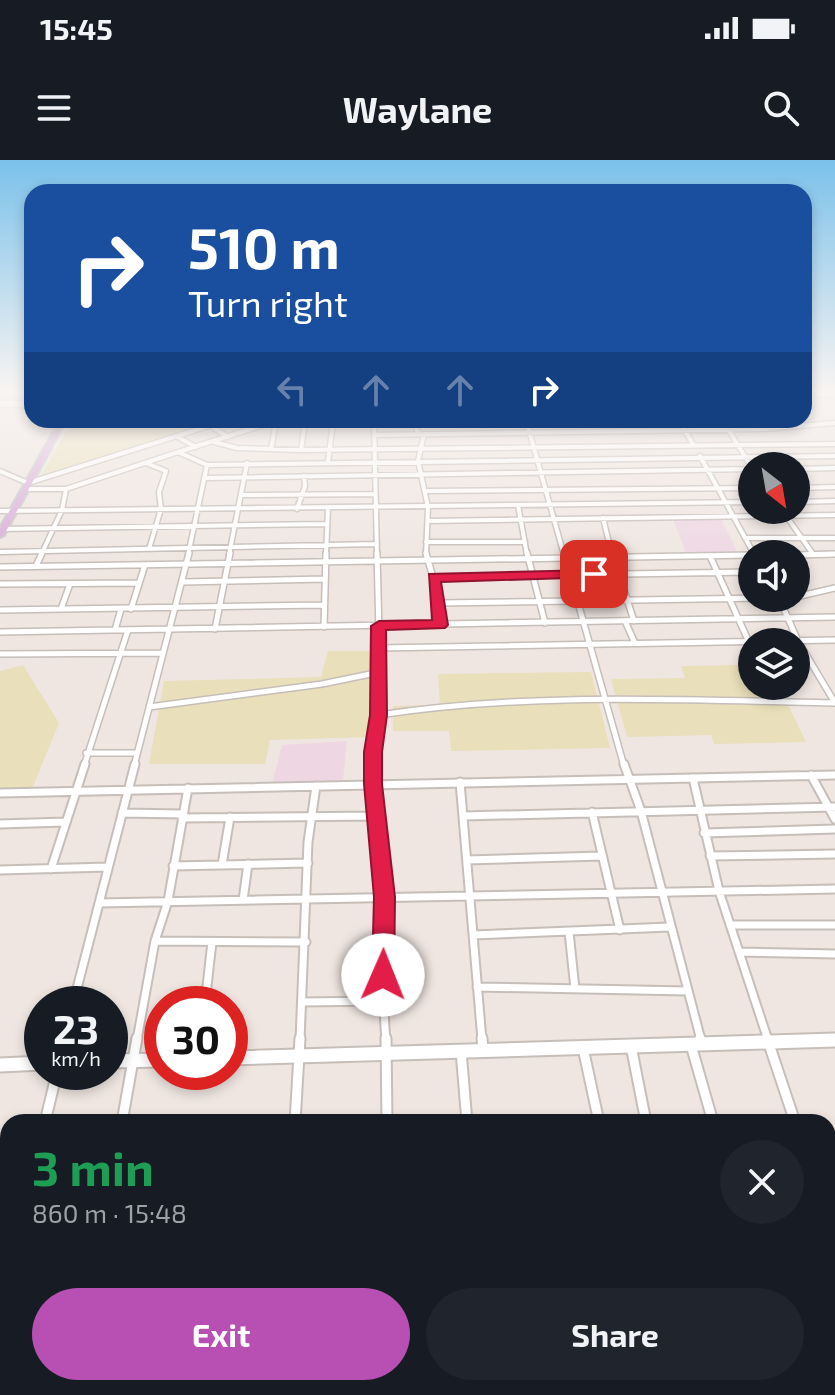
<!DOCTYPE html>
<meta charset="utf-8">
<style>
body{margin:0;font-family:"Exo 2",sans-serif;background:#20242c;color:#f1f3f6;height:100vh;display:flex;flex-direction:column;font-size:30px;white-space:nowrap}
*{box-sizing:border-box;margin:0}
p{font-size:26px;color:#9ea1a6}
.icon{flex:none;width:44px;height:44px;fill:none;stroke:currentColor;stroke-width:2;stroke-linecap:round;stroke-linejoin:round}
.map{position:relative;flex:1;overflow:hidden}
.panel{position:absolute;left:0px;top:954px;width:836px;height:282px;display:flex;flex-direction:column;background:#171b24;border-radius:24px 24px 0 0;box-shadow:0 4px 12px #0003}
.panel>*{flex:none}
.banner{position:absolute;left:24px;top:24px;width:788px;height:244px;border-radius:24px;box-shadow:0 4px 12px #0003;background:#1a4fa0;color:#fff;overflow:hidden}
.needle{width:52px;rotate:149deg}
.tools{position:absolute;left:738px;top:292px;display:grid;gap:16px}
.tools a{display:grid;place-items:center;width:72px;height:72px;border-radius:50%;background:#171b24;box-shadow:0 4px 12px #0003;font-size:40px}
.speed{position:absolute;left:24px;top:826px;display:flex;gap:16px;font-size:40px;font-weight:700;text-align:center}
.speed>*{display:grid;place-content:center;width:104px;height:104px;border-radius:50%;background:#171b24;box-shadow:0 4px 12px #0003;line-height:1}
.speed small{font-size:20px;font-weight:400}
.speed .limit{border:12px solid #d22;background:#fff;color:#111}
.pin{position:absolute;display:grid;place-items:center;width:68px;height:68px;color:#fff;margin:-34px;border-radius:16px;box-shadow:0 4px 12px #0006}
.me{position:absolute;width:88px;margin:-44px;rotate:1deg;stroke-linejoin:round;filter:drop-shadow(0 0 6px #0008)}
.turn{display:flex;align-items:center;gap:28px;height:168px;padding:0 32px;font-size:36px}
.turn .icon{width:104px;height:104px;stroke-width:2.5}
.turn b{display:block;font-size:56px;line-height:68px}
.lanes{display:flex;align-items:center;height:76px;padding:0 32px;background:#0003;justify-content:center;gap:40px;direction:ltr}
.lanes .off{opacity:.35}
.round{display:grid;place-items:center;flex:none;width:84px;height:84px;border-radius:42px;background:#20242c}
.overview{display:flex;align-items:center;justify-content:space-between;height:136px;padding:0 32px}
h1{font-size:48px;font-weight:700;line-height:60px;color:#1e9e55}
.cta{display:flex;gap:16px;margin-top:auto;padding:16px 32px}
.cta a{flex:1;height:92px;border-radius:48px;background:#b84fb2;color:#fff;font-size:32px;font-weight:700;line-height:92px;text-align:center}
.cta a+a{background:#20242c;color:#f1f3f6}
.status{display:flex;justify-content:space-between;align-items:center;height:56px;padding:0 40px;background:#171b24;direction:ltr}
.status svg{height:22px;fill:currentColor}
header{display:flex;justify-content:space-between;align-items:center;height:104px;padding:0 32px;background:#171b24;font-size:36px;font-weight:700}
.map>svg:first-child{display:block}
</style>
<div class="status"><b>15:45</b><svg viewBox="0 0 49 12"><path d="M0 12V9h3v3zM5 12V6h3v6zM10 12V3h3v9zM15 12V0h3v12zM26 1h20v11H26zM47 4h2v5h-2z"/></svg></div>
<header><svg class="icon" aria-label="menu" viewBox="0 0 24 24"><path d="M4 6h16M4 12h16M4 18h16"/></svg>Waylane<svg class="icon" aria-label="search" viewBox="0 0 24 24"><circle cx="10" cy="10" r="6"/><path d="M15 15l6 6"/></svg></header>
<div class="map">
<svg width="835" height="1235" viewBox="0 0 835 1235">
<rect width="100%" height="100%" fill="#efe6e1"/>
<!-- education -->
<path fill="#eed7e3" d="M673 359H721L738 393 687 395Z
M347 581 343 620 272 624 282 585Z"/>
<!-- sand -->
<path fill="#e9dfba" d="M73 260H227L40 317Z
M739 490H752V526H779L806 582 714 584 711 575 627 577 611 519 685 518 681 506 745 505Z
M328 491H372L373 577 270 580 265 604H149L164 521 321 517Z
M23 505 59 563 32 629 0 630V511Z
M591 512 610 588 451 591 449 571H393V546L440 545 438 514Z"/>
<g fill="none" stroke-linecap="round" stroke-linejoin="round">
<!-- street-far3 casing -->
<g stroke="#c6beb9" stroke-width="7">
<path id="street-far3" d="M227 260 215 264 214 268 228 277
M374 260 377 395
M526 260 564 395
M679 260 694 286
M728 269 752 308
M424 274 418 301 428 347 426 395
M374 275 763 269 835 263
M176 276 196 287
M214 282 237 288 301 290 835 284
M271 289 276 262
M301 290 305 262
M178 292 273 262 413 261 419 274
M700 296 754 394
M328 302 333 262
M146 303 166 311 159 332 161 349 149 389
M796 309 835 308
M0 311 28 323 215 264
M205 318 752 309
M796 328 835 327
M25 329H66
M426 331 752 328
M242 335 375 334
M796 342 835 341
M518 345 527 395
M297 349 305 326 304 316
M782 350 813 394
M0 351 752 342
M603 358 612 395
M428 361 835 355
M0 369 326 364
M745 378H835
M426 382H525
M0 392 377 384
M41 395 62 350 66 329 178 292 207 305 835 296
M188 395 207 305
M229 395 247 303
M326 395 328 348
M746 395H752
M796 395 835 394"/>
</g>
<!-- street-far2 casing -->
<g stroke="#c6beb9" stroke-width="8">
<path id="street-far2" d="M426 393 438 435 440 465
M527 393 545 463
M564 393 624 606
M612 393 634 461
M796 395 835 394
M710 396 748 480
M36 406 42 393
M0 407 752 395
M434 417 752 412
M182 422 324 419
M0 424 139 423
M796 437 835 428
M779 438 798 481 835 543
M438 443 764 438
M61 449 70 424
M131 449 145 405
M0 450 323 445
M625 461 634 481
M324 467 326 393
M215 469 230 393
M115 470 121 449
M0 472 835 457
M379 488 835 480
M0 494 163 493
M149 547 322 524 380 512
M379 555C530 532 683 540 835 543
M86 593H137
M84 606 128 470
M134 606 189 393
M374 606 380 512 377 393"/>
</g>
<!-- street-far1 casing -->
<g stroke="#c6beb9" stroke-width="11">
<path id="street-far1" d="M374 604C371 649 384 693 385 738 386 786 381 832 386 880
M624 604 641 651 701 880
M811 615 835 659
M693 618 719 731 768 880
M460 622 482 880
M0 633 835 615
M592 652 620 770
M122 653 183 654
M463 656 835 647
M182 658 375 656
M0 664 65 662
M704 673 835 669
M710 696 835 694
M467 700 601 696
M222 705 230 657
M173 706 308 703
M51 709 85 604
M0 710 108 707
M243 740 248 704
M99 743 835 729
M730 765H835
M569 772 575 829
M473 775 670 767
M155 781 306 782
M739 792 835 794
M477 827 688 831
M302 842 382 841
M73 844 135 604
M205 844 212 782
M137 880 155 781 168 741 188 628
M300 880 308 682 316 626"/>
</g>
<!-- street casing -->
<g stroke="#c6beb9" stroke-width="13">
<path id="street" d="M386 878 387 962
M482 878 483 890
M700 878 702 884
M767 878 795 962
M691 885 713 962
M631 886 646 962
M583 888 599 962
M461 891 467 962
M45 962 57 912
M122 962 137 878
M295 962 300 878
M828 986 835 985
M828 1060 835 1080
M828 1091 835 1090
M0 1149 8 1117
M388 1228V1235
M490 1228 491 1235
M626 1228 627 1235
M702 1228 704 1235
M787 1228 789 1235
M67 1235 68 1228
M143 1235 144 1228
M280 1235 281 1228"/>
</g>
<!-- secondary-far1 casing -->
<g stroke="#c6beb9" stroke-width="9">
<path id="secondary-far1" d="M804 234 835 233
M0 244H32"/>
</g>
<!-- secondary casing -->
<g stroke="#c6beb9" stroke-width="17">
<path id="secondary" d="M230 898 835 880
M110 901 162 900
M0 905 42 903"/>
</g>
<!-- primary casing -->
<g stroke="#c7c6c6" stroke-width="4">
<path id="primary" d="M60 260H66L4 375 0 377V368Z"/>
</g>
<!-- street-far3 -->
<use href="#street-far3" stroke="#fff" stroke-width="4"/>
<!-- street-far2 -->
<use href="#street-far2" stroke="#fff" stroke-width="5"/>
<!-- street-far1 -->
<use href="#street-far1" stroke="#fff" stroke-width="7"/>
<!-- street -->
<use href="#street" stroke="#fff" stroke-width="9"/>
<!-- secondary-far1 -->
<use href="#secondary-far1" stroke="#fff" stroke-width="6"/>
<!-- secondary -->
<use href="#secondary" stroke="#fff" stroke-width="13"/>
<!-- primary -->
<use href="#primary" fill="#d9acda" fill-rule="evenodd"/>
</g>
<!-- sky -->
<linearGradient id="sky" x2="0" y2="1"><stop stop-color="#7bc1ea"/><stop offset="0.57" stop-color="#f8f4f2"/><stop offset="1" stop-color="#f8f4f2" stop-opacity="0"/></linearGradient>
<rect width="835" height="405" fill="url(#sky)"/>
<!-- route -->
<path fill="#e11d48" stroke="#92132f" stroke-width="2" d="M594 410 599 411V417L441 422 448 465 445 468 386 470 387 555 382 592V624L395 737 394 815 391 821H375L372 815 374 737 364 624V592L370 555 371 466 379 461 432 460 429 414Z"/>
</svg>
<div class="tools">
<a><svg class="needle" viewBox="-14 -14 28 28"><path d="M0-13l5 13h-10z" fill="#e53935"/><path d="M0 13l5-13h-10z" fill="#9ea1a6"/></svg></a>
<a><svg class="icon" aria-label="sound" viewBox="0 0 24 24"><path d="M4 9h4l5-4v14l-5-4H4zM17 9q2 3 0 6"/></svg></a>
<a><svg class="icon" aria-label="layers" viewBox="0 0 24 24"><path d="M12 4l9 5-9 5-9-5zM3 14l9 5 9-5"/></svg></a>
</div>
<div class="speed"><div>23<small>km/h</small></div><div class="limit">30</div></div>
<div class="pin" style="left:594px;top:414px;background:#d93025"><svg class="icon" aria-label="arrive" viewBox="0 0 24 24"><path d="M6 21V4h12l-3 4 3 4H6"/></svg></div>
<svg class="me" style="left:383px;top:815px" viewBox="-20 -20 40 40"><circle r="19" fill="#fff"/><path d="M0-13L10 11 0 6-10 11z" fill="#e11d48"/></svg>
<div class="banner">
<div class="turn"><svg class="icon" aria-label="right" viewBox="0 0 24 24"><path d="M7 20v-9h11M14 6l5 5-5 5"/></svg><div><b>510 m</b>Turn right</div></div>
<div class="lanes"><svg class="icon off" aria-label="left" viewBox="0 0 24 24"><path d="M17 20v-9H6M10 6l-5 5 5 5"/></svg><svg class="icon off" aria-label="ahead" viewBox="0 0 24 24"><path d="M12 20V5M6 11l6-6 6 6"/></svg><svg class="icon off" aria-label="ahead" viewBox="0 0 24 24"><path d="M12 20V5M6 11l6-6 6 6"/></svg><svg class="icon" aria-label="right" viewBox="0 0 24 24"><path d="M7 20v-9h11M14 6l5 5-5 5"/></svg></div>
</div>
<section class="panel">
<div class="overview"><div><h1>3 min</h1><p>860 m · 15:48</p></div><a class="round"><svg class="icon" aria-label="close" viewBox="0 0 24 24"><path d="M6 6l12 12M18 6L6 18"/></svg></a></div>
<div class="cta"><a>Exit</a><a>Share</a></div>
</section>
</div>
